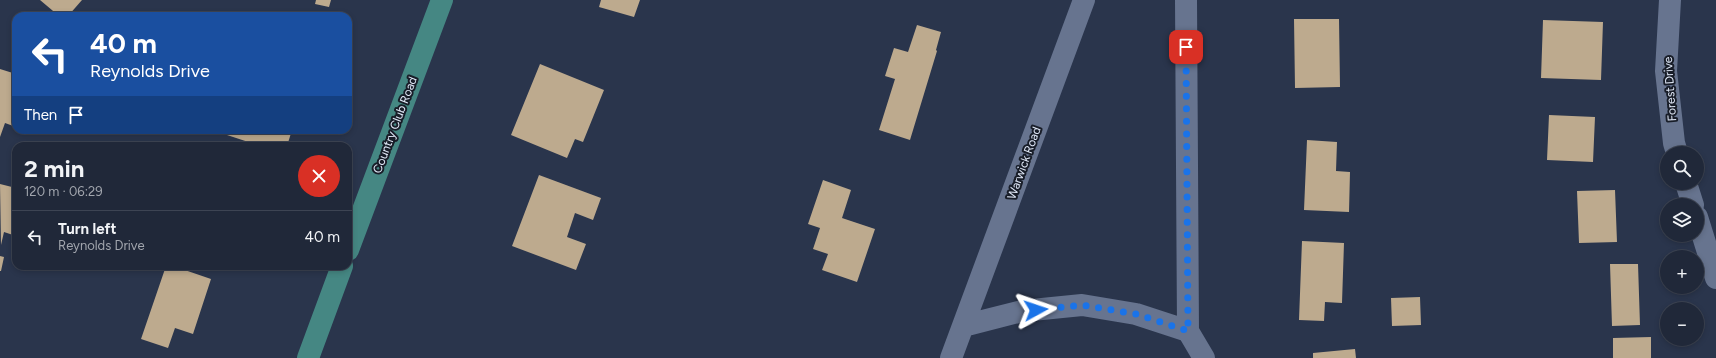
<!DOCTYPE html>
<meta charset="utf-8">
<style>
body{margin:0;font-family:Figtree,sans-serif;background:#2d3444;color:#f1f3f6;height:100vh;display:flex;flex-direction:column;font-size:15px;white-space:nowrap}
*{box-sizing:border-box;margin:0}
p{font-size:13px;color:#a2a6ae}
.icon{flex:none;width:22px;height:22px;fill:none;stroke:currentColor;stroke-width:2;stroke-linecap:round;stroke-linejoin:round}
.map{position:relative;flex:1;overflow:hidden}
.details{position:absolute;left:12px;top:142px;width:340px;height:128px;display:flex;flex-direction:column;background:#202839;border-radius:12px;box-shadow:0 2px 6px #0003,0 0 0 1px #3d4453}
.details>*{flex:none}
.banner{position:absolute;left:12px;top:12px;width:340px;height:122px;border-radius:12px;box-shadow:0 2px 6px #0003,0 0 0 1px #3d4453;background:#1a4fa0;color:#fff;overflow:hidden}
.tools{position:absolute;left:1660px;top:146px;display:grid;gap:8px}
.tools a{display:grid;place-items:center;width:44px;height:44px;border-radius:50%;background:#202839;box-shadow:0 2px 6px #0003,0 0 0 1px #3d4453;font-size:20px}
.pin{position:absolute;display:grid;place-items:center;width:34px;height:34px;color:#fff;margin:-17px;border-radius:8px;box-shadow:0 2px 6px #0006}
.me{position:absolute;width:44px;margin:-22px;rotate:85deg;stroke-linejoin:round;filter:drop-shadow(0 0 3px #0008)}
.turn{display:flex;align-items:center;gap:14px;height:84px;padding:0 12px;font-size:18px}
.turn .icon{width:52px;height:52px;stroke-width:2.5}
.turn b{display:block;font-size:28px;line-height:34px}
.then{display:flex;align-items:center;height:38px;padding:0 12px;background:#0003;gap:8px;font-size:15px}
.round{display:grid;place-items:center;flex:none;width:42px;height:42px;border-radius:21px;background:#2d3444}
.head{display:flex;align-items:center;justify-content:space-between;height:68px;padding:0 12px}
h1{font-size:24px;font-weight:700;line-height:30px}
ul{padding:0;list-style:none}
li{display:flex;align-items:center;gap:12px;height:52px;padding:0 12px;border-top:1px solid #3d4453}
li div{flex:1}
li b{display:block;font-size:15px}
li em{font-style:normal}
.map>svg:first-child{display:block}
</style>
<div class="map">
<svg width="1716" height="358" viewBox="0 0 1716 358">
<rect width="100%" height="100%" fill="#2a354c"/>
<!-- building -->
<path fill="#bdaa8e" d="M40 0H82L68 16H59Z
M316 0H331L329 7 315 4Z
M601 0H640L634 17 599 7Z
M1294 19H1339L1340 87 1295 88Z
M1543 20 1603 22 1601 80 1541 78Z
M917 25 941 32 936 50 937 51 910 140 879 130 895 79 885 76 894 48 908 52Z
M540 64 604 90 583 142 575 139 567 158 511 135Z
M0 69 16 74V127L5 123 0 137Z
M1549 115 1595 117 1593 162 1547 160Z
M229 130H292L287 146H261L227 135Z
M1307 140 1337 142 1336 171 1350 172 1349 212 1304 210Z
M539 175 601 198 593 220 575 213 567 237 586 244 576 270 512 246Z
M823 180 851 190 842 218 875 229 857 282 822 270 828 254 813 249 820 228 808 224Z
M0 184 16 188V236L4 232 1 245Z
M1615 190 1617 242 1579 243 1577 191Z
M1302 241 1344 243 1342 303 1325 302 1324 321 1299 320Z
M0 256 4 257 1 271H0Z
M1610 264H1638L1640 325 1612 326Z
M166 266H173L211 279 193 334 175 328 168 348 141 339Z
M1420 297 1421 325 1392 326 1391 298Z
M1651 337V358H1613V338Z
M1355 349 1356 358H1313V353Z"/>
<g fill="none" stroke-linecap="round" stroke-linejoin="round">
<!-- minor -->
<path stroke="#67748f" stroke-width="22" d="M1186 0 1188 331 1204 358
M1670 0 1666 71 1674 143 1677 153
M1686 183 1693 205
M1697 217 1716 278
M963 326 1022 311 1082 305 1136 314 1188 331
M951 358 1084 0"/>
<!-- major -->
<path stroke="#458783" stroke-width="22" d="M348 250 442 0
M308 358 342 266"/>
</g>
<g fill="none" stroke-linecap="round" stroke-linejoin="round">
<!-- route -->
<path stroke="#1a73e8" stroke-width="7" stroke-dasharray="0 12.6" d="M1036 310 1082 305 1136 314 1188 331 1186 47"/>
</g>
<g text-anchor="middle" dominant-baseline="central" stroke-width="4" stroke-linejoin="round" paint-order="stroke">
<!-- street labels -->
<g font-size="12" fill="#e2eaf9" stroke="#181d28">
<text transform="translate(1670 89) rotate(-94)">Forest Drive</text>
<text transform="translate(395 125) rotate(-69)">Country Club Road</text>
<text transform="translate(1024 163) rotate(-70)">Warwick Road</text>
</g>
</g>
</svg>
<div class="tools">
<a><svg class="icon" aria-label="search" viewBox="0 0 24 24"><circle cx="10" cy="10" r="6"/><path d="M15 15l6 6"/></svg></a>
<a><svg class="icon" aria-label="layers" viewBox="0 0 24 24"><path d="M12 4l9 5-9 5-9-5zM3 14l9 5 9-5"/></svg></a>
<a>+</a>
<a>−</a>
</div>
<div class="pin" style="left:1186px;top:47px;background:#d93025"><svg class="icon" aria-label="arrive" viewBox="0 0 24 24"><path d="M6 21V4h12l-3 4 3 4H6"/></svg></div>
<svg class="me" style="left:1036px;top:310px" viewBox="-20 -20 40 40"><path d="M0-17L14 15 0 8-14 15z" fill="#1a73e8" stroke="#fff" stroke-width="4"/></svg>
<div class="banner">
<div class="turn"><svg class="icon" aria-label="left" viewBox="0 0 24 24"><path d="M17 20v-9H6M10 6l-5 5 5 5"/></svg><div><b>40 m</b>Reynolds Drive</div></div>
<div class="then">Then<svg class="icon" aria-label="arrive" viewBox="0 0 24 24"><path d="M6 21V4h12l-3 4 3 4H6"/></svg></div>
</div>
<section class="details">
<div class="head"><div><h1>2 min</h1><p>120 m · 06:29</p></div><a class="round" style="background:#d93025;color:#fff"><svg class="icon" aria-label="close" viewBox="0 0 24 24"><path d="M6 6l12 12M18 6L6 18"/></svg></a></div>
<ul>
<li><svg class="icon" aria-label="left" viewBox="0 0 24 24"><path d="M17 20v-9H6M10 6l-5 5 5 5"/></svg><div><b>Turn left</b><p>Reynolds Drive</p></div><em>40 m</em></li>
</ul>
</section>
</div>
